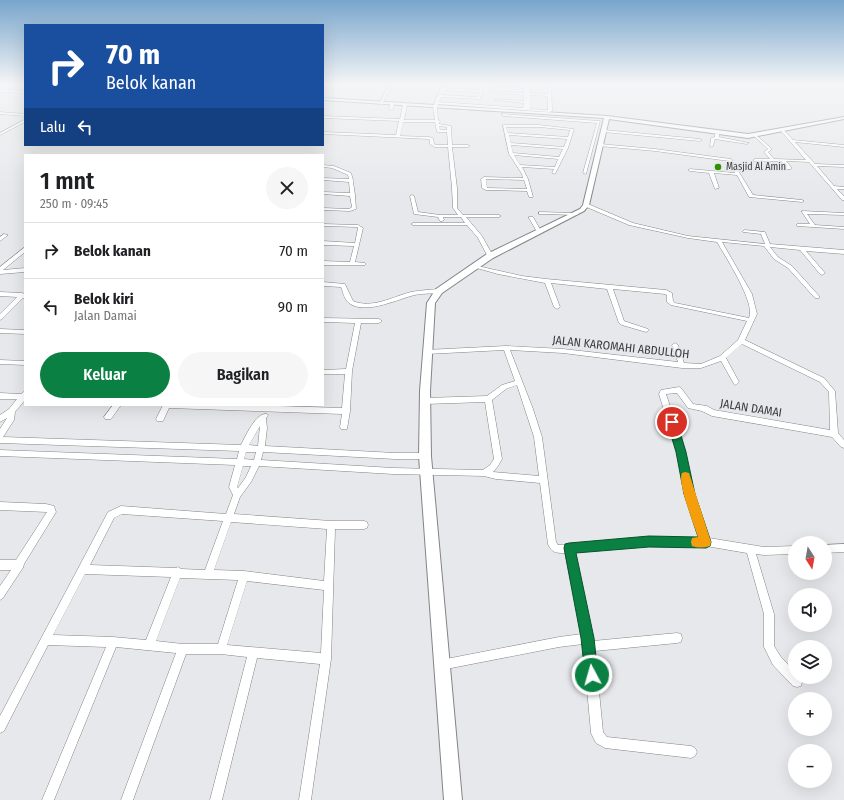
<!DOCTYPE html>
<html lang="id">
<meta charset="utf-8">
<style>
body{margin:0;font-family:"Fira Sans Condensed",sans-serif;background:#f6f6f6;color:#202124;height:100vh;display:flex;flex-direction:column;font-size:15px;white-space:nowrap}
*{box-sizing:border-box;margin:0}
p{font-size:13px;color:#757577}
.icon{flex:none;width:22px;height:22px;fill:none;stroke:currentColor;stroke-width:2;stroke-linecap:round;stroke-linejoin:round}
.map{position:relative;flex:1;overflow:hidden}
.sheet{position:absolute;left:24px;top:154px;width:300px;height:252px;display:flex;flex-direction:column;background:#fff;border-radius:0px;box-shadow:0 4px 16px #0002}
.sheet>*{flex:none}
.hud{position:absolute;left:24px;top:24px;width:300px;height:122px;border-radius:0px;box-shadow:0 4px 16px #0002;background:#1a4fa0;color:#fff;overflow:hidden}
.needle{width:26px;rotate:169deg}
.tools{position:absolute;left:788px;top:536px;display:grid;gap:8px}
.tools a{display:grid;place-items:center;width:44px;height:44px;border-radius:50%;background:#fff;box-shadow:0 4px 16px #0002;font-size:20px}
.pin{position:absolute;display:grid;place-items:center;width:34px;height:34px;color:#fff;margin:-17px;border:2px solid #fff;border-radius:50%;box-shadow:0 1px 4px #0007}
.me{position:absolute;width:44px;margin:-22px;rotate:354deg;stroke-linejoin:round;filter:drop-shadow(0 0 3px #0008)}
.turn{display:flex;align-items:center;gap:14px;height:84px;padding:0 16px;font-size:18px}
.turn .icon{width:52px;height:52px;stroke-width:2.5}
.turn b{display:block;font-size:28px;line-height:34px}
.then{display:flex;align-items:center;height:38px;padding:0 16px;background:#0003;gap:8px;font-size:15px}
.round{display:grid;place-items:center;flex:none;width:42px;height:42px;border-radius:21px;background:#f6f6f6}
.overview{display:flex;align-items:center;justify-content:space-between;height:68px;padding:0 16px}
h1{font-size:24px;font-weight:600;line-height:30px}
.cta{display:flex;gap:8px;margin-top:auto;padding:8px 16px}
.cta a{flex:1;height:46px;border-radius:24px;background:#0b8043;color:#fff;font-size:16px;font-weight:600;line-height:46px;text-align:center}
.cta a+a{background:#f6f6f6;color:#202124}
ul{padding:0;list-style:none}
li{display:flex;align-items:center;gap:12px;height:56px;padding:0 16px;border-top:1px solid #e0e0e0}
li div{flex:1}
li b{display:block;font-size:15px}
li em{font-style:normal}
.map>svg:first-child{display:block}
</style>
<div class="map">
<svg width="844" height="800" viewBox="0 0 844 800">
<rect width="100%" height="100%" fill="#e6e8eb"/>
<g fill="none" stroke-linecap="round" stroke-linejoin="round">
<!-- stream -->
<path stroke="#617684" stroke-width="1" d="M442 108 506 112"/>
<!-- street casing -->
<g stroke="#828486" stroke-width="1">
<path id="street" d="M15 83H19L7 90 25 91V93L0 92V90H3Z
M390 83H393L382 104 379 105Z
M443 83H446L444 88 480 90 481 85 472 83 485 84 480 99 441 97 439 102 523 108 524 103 495 100 497 99 524 101V95L490 92 492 91 524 93V88L494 86 493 84 524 86V83H530V93L548 94 549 83H551L552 111 550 112 438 104 437 107 438 120 440 121 439 124 451 126 452 145H468L470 146 468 147H452L457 188V208L463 215H499L501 216 499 217H466L482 236 493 256 492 257H488L478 238 467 225H413L411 224 413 223H465L461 217H443L444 220 442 221H440L438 217 414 214 410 196 412 195 414 196 418 212 440 215H458L453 208 452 188 448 147H435L430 144V140L429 139 323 134V132L396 135 399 121 323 118V116L400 119 403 105 405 104 407 105 404 120H435L433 107ZM444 90 479 92 478 97 441 95ZM530 95 548 96V110L530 109ZM403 122H435L437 132H447L448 145H436L434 144 433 138 429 137 400 136ZM439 126 447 127V130H440Z
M392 103 394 104 393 109 391 110 389 109 390 104Z
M0 112 25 114V116L0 114Z
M502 114 600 121 586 174 583 173 597 123 503 116Z
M24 120H25V122L0 135V133Z
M503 125H539L574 129 568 148 555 174 552 173 554 169 522 167 528 179 533 197H529L527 191 486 190 482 188 481 179 484 177 523 178 522 174 509 154ZM506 127H539L570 130 568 137 508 133ZM509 135 567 139 564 147 511 143ZM511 145 563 149 559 157 513 153ZM514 155 558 159 555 167 520 165ZM486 179 524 180 527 189 487 188Z
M781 129H783L793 140 844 145V147L795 142 815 164 844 165V167L817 166 834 186 844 187V189H837L844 196V200H842L809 162 786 161 791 167V169H773L771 168 772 167H786L781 161H754L753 160 755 159H770L764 152 768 149 755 137V135H756L771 148V150L768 152 774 159 806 160 781 131Z
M604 130 700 139 702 140 700 141 603 132Z
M717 133 719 134V137L749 143 747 144 715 139 713 146 710 147 711 138 715 137V134Z
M600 144 655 149 731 159 753 195 802 200 804 201 802 202 749 197 737 175 714 173 719 188 715 189 709 173 690 171 688 170 690 169 735 173 729 161 655 151 599 146 598 145Z
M323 165 334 166 351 173 353 180 354 181 353 182 355 195 356 209 350 211 323 210V208L349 209 352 207 350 196 323 194V192L350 193 349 182 323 180V178L349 179 348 175 332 168 323 167Z
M584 204H588L633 223 688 236 765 244 761 234 743 232V231L745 230 765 232 770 244 844 250V254L806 251 825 273 822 275 820 274 800 250 770 247 778 257 792 266 819 296V298H815L788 268 774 259 764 246 722 242 752 294 757 314 745 340 824 378 835 391 838 433 844 440V448L841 447 832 437 712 416 702 411 688 408 677 393 666 394 685 452 693 494 709 538 764 547 795 546V554L764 555 756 554 774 614V646L781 657 795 672V677H800L802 682 801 686 797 687 793 686 773 665 764 647V614L747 553 706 546 649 545 574 552 593 641 677 633 681 634 682 638 681 642 677 643 595 651 603 732 607 737 691 746 695 748 697 752 695 756 691 758 605 748 596 743 591 733 583 644 559 647 441 670 437 669 436 665 437 661 441 660 559 637 582 634 565 553C556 553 552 553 548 544L540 483 496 479 484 476 393 474 259 466 251 482 240 497 234 514 331 521H364L367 522 368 525 367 528 364 529H335L331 659 311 800H299L320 664 257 658 222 800H210L247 657 221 654H186L133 800H121L176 653 116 647 54 800H42L106 647 48 645 4 731 0 733V716L108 512 121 506 226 514 233 495 229 487 235 465 0 456V450L237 459 239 451 0 443V429L7 418 0 422V415L9 409 17 399H0V393L21 394 25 391V400L15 412 14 420 3 437 241 445C245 437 256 412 267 414L268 416 266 418 267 428 265 446 395 453H425L428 454 429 456 428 458 425 459H395L263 452 261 460 393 468 483 470 490 465 494 459 485 402 425 404 423 403 421 401 423 399 425 398 487 396 502 385 515 381 504 350 427 354H425L424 352 425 350 506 346 563 349 678 362 672 345 675 343 678 345 684 363 701 364 720 356 738 340 747 321 671 305 667 302V295L665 294 613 289 624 321 648 329 649 330 648 331 646 332 622 325 619 323 607 289 551 283 560 307 557 309 554 307 545 283 498 274 473 267V265L522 276 546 279 666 290 672 293 673 301 675 303 749 318C756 303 725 256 717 242L688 238 629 225 584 206ZM742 344 820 382 829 392 830 430 714 410 707 406 693 404 681 388 679 387 661 390 659 394 677 452 685 494 700 538 649 537 558 545 556 542 542 437 533 409 510 350 563 353 682 368H701L721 361 734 384 736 385 739 382 726 358ZM517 385 534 437 539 476 493 472 498 466 502 459 492 400 506 389ZM260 426 258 446 249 445ZM246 452H256L254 460 244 459ZM243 466H251L246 477 238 488 237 487ZM122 514 223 521 205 570 181 569 178 567 176 568 90 565 114 518ZM231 522 327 529 324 581 244 571 214 570ZM85 574 171 577 146 640 113 637 53 635ZM180 578 238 580 218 644H183L156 641ZM247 581 324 590 321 653 227 645Z
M802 211 844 213V215L807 214 815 225 844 227V229L797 226V224H810L802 212Z
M539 212 576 213 578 214 576 215 541 214H539Z
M529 217H533L541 231V232H537L529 218Z
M323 224 358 225 363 228 355 262 365 263V265H323V261L350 262 354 246 323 245V241L355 243 358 228 357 227 323 226Z
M4 234 8 235 0 241V237Z
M25 247V252L3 270 25 268V272L0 274V267Z
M323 282 345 284 353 301C372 309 392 297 411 292 420 290 430 290 439 289L442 291 439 293C430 294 420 293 411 296 396 300 364 315 349 303 344 299 343 292 341 287L323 286Z
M0 292 22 293 25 294V298H23L2 319 0 320V314L17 297 0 296Z
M323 318 379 319 382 321 379 323H361L352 371 350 411 347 429H341L340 427 342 414 169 408 163 421H157L156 419 163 405H249L342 408 345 374H323V370L346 369 355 323 323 322Z
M0 329 25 330V334L0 333Z
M0 360 25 361V365L0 364Z
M113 405H121L111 419H105L104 417Z
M0 502 46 504 54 506 56 512 24 564 23 568 22 569 3 598 0 600V586L11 570H0V560H16L47 512 0 510Z
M844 544V552L825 553V545Z"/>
</g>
<!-- secondary casing -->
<g stroke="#828486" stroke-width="2">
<path id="secondary" d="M323 98 607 116 748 134 844 117V119L748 138 609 119 589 205 584 211 493 258 442 293 435 303 430 391 431 456 462 800H444L419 456 420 391 427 303 436 289 487 254 580 209 583 205 604 118 323 100Z"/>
</g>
<!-- street -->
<use href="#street" fill="#fff" fill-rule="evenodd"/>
<!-- secondary -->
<use href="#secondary" fill="#fff" fill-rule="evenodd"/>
</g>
<!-- sky -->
<linearGradient id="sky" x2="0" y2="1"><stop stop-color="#78a5cc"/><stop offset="0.43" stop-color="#f4f5f6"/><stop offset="1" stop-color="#f4f5f6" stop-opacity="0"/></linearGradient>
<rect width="844" height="195" fill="url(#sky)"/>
<!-- route -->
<path fill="#0b8043" stroke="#07532c" d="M672 419 676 420 677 422 686 452 695 494 711 542 710 546 706 548 649 547 576 553 594 638 598 675 596 680 592 682 587 680 585 675 581 638 564 548 565 544 569 543 649 536 698 537 684 494 676 452 667 422 669 420Z"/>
<!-- slow -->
<path fill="#f59e0b" d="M685 472 689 473 711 542 710 546C704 548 698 548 692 546L691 542 692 538 698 537C694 525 677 482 682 473Z"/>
<!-- markers -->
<circle fill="#318f04" stroke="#e6e8eb" stroke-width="1.5" cx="718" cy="167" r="4"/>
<g text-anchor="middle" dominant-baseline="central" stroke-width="3" stroke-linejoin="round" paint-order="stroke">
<!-- far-poi labels -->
<g font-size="10" fill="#3c3c3d" stroke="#e6e8eb" text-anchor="start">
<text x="726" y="167">Masjid Al Amin</text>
</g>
<!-- street labels -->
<g font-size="12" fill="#3c3c3d" stroke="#e6e8eb">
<text transform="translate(621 347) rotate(6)">JALAN KAROMAHI ABDULLOH</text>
<text transform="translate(751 408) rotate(9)">JALAN DAMAI</text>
</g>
</g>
</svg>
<div class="tools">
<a><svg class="needle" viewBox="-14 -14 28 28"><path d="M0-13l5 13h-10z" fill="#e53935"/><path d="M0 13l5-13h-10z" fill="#757577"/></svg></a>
<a><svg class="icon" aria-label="sound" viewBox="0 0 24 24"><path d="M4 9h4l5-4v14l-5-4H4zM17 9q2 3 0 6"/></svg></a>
<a><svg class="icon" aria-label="layers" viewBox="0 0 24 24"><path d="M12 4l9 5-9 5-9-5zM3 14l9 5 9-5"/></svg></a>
<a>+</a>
<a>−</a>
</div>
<div class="pin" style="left:672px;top:422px;background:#d93025"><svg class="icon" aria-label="arrive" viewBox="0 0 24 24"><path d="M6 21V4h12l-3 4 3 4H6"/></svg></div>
<svg class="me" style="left:592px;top:675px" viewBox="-20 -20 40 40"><circle r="17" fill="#0b8043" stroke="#fff" stroke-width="3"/><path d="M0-11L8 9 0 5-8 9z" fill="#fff"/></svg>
<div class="hud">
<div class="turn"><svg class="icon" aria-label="right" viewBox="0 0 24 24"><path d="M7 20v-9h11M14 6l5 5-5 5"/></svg><div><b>70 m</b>Belok kanan</div></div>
<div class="then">Lalu<svg class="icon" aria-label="left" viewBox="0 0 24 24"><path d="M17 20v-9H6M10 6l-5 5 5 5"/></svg></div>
</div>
<section class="sheet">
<div class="overview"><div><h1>1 mnt</h1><p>250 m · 09:45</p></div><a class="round"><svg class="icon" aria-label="close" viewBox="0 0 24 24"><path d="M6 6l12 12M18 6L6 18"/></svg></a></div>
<ul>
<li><svg class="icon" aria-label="right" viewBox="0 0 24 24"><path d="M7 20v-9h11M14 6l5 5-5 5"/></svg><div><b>Belok kanan</b></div><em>70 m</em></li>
<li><svg class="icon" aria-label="left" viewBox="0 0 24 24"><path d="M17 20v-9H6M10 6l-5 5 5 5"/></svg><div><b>Belok kiri</b><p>Jalan Damai</p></div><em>90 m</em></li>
</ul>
<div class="cta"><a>Keluar</a><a>Bagikan</a></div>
</section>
</div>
